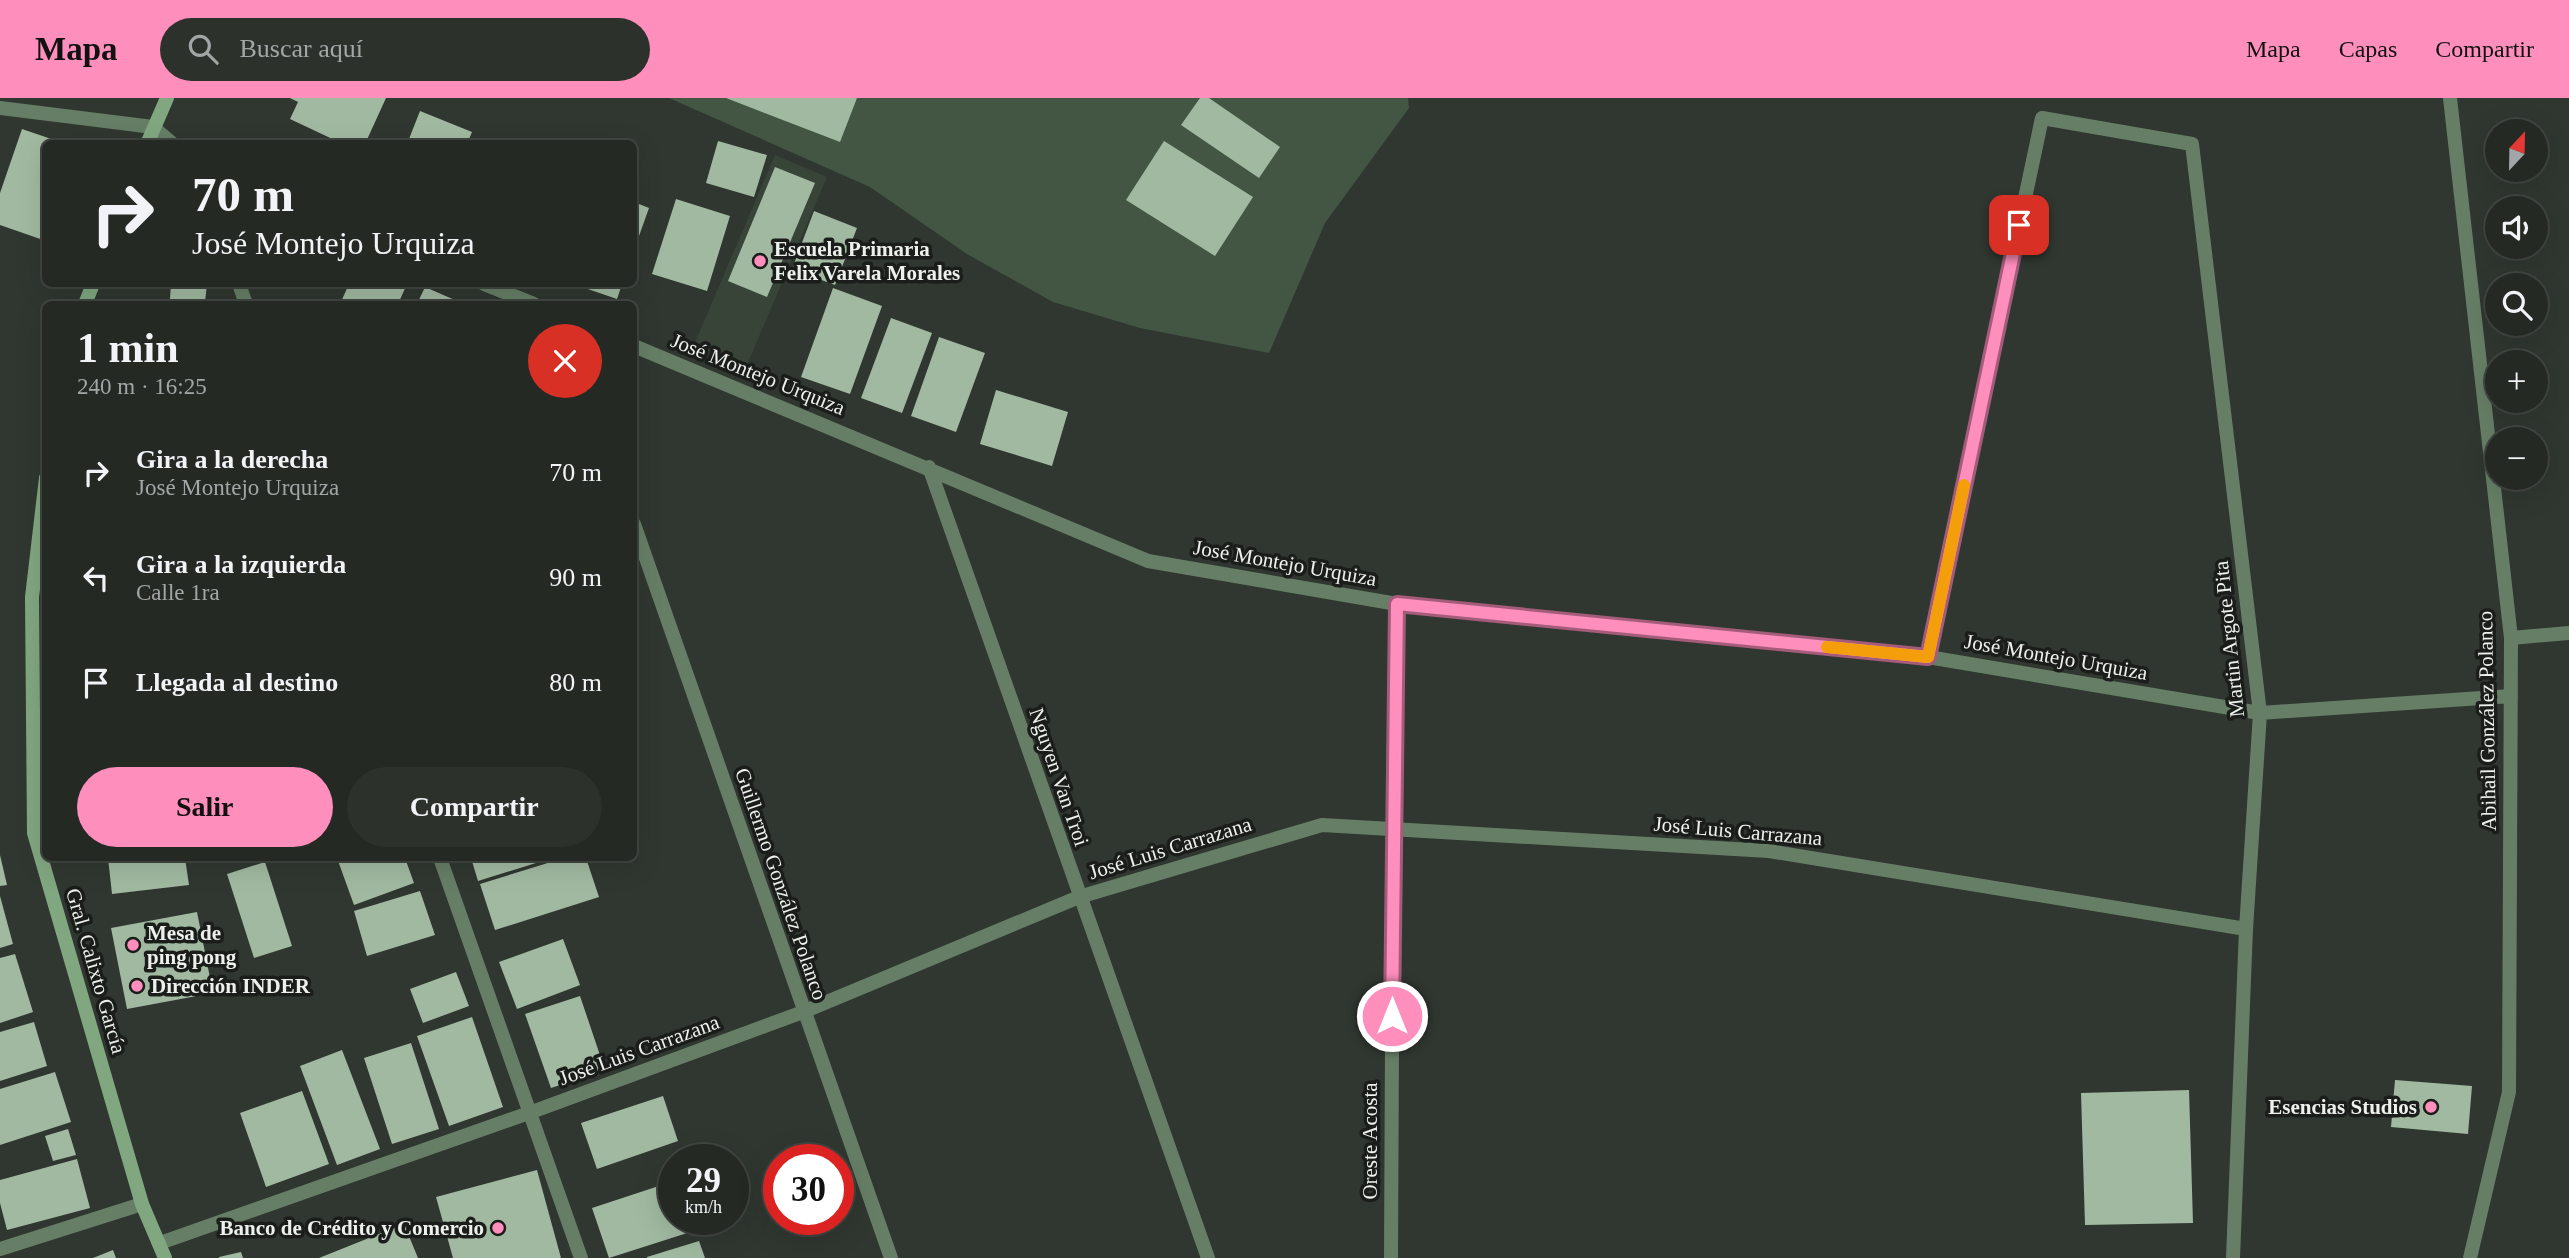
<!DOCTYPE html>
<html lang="es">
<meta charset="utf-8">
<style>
body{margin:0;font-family:Georgia,serif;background:#2c312c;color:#f1f3f6;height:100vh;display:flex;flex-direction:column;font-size:26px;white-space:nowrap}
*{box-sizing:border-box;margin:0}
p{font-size:23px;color:#a3a6a6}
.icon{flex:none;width:38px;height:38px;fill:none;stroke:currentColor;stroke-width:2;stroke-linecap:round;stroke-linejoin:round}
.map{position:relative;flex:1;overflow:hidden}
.panel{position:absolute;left:42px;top:203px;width:595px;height:560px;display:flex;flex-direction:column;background:#242924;border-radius:10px;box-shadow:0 7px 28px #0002,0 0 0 2px #414541}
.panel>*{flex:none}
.hud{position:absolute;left:42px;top:42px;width:595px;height:147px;border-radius:10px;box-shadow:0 7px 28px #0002,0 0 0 2px #414541;background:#242924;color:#f1f3f6;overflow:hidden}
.needle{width:46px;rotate:22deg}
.tools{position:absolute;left:2485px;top:21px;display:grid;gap:14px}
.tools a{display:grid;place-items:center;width:63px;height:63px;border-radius:50%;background:#242924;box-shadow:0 7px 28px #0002,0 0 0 2px #414541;font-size:35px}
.speed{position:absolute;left:658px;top:1046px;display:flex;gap:14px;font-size:35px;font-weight:700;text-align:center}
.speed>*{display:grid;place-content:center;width:91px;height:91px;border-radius:50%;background:#242924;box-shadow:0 7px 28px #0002,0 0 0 2px #414541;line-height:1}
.speed small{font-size:18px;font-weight:400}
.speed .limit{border:10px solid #d22;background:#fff;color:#111}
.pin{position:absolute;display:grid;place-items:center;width:60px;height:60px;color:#fff;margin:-30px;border-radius:14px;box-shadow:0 4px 10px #0006}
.me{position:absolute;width:77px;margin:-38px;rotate:0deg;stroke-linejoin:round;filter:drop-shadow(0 0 5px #0008)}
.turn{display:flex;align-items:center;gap:24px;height:147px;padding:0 35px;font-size:32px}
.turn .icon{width:91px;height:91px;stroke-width:2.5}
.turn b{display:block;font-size:49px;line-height:60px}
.round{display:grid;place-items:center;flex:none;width:74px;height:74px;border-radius:37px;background:#2c312c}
.headline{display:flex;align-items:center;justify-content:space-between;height:119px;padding:0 35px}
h1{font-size:42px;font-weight:600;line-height:52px}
.primary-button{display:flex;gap:14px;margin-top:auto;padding:14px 35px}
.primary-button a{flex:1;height:80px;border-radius:42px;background:#fe8ebc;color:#111;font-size:28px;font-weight:600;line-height:80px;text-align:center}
.primary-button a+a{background:#2c312c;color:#f1f3f6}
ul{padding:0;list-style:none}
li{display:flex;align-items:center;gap:21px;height:105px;padding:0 35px}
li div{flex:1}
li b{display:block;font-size:26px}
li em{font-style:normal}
header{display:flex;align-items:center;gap:42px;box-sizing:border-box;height:98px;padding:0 35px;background:#fe8ebc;color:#111}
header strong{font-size:33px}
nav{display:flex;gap:38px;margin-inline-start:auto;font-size:24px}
.search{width:490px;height:63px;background:#2c312c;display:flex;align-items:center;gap:18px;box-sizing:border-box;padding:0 24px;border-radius:38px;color:#a3a6a6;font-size:26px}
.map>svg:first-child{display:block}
</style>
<header>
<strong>Mapa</strong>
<div class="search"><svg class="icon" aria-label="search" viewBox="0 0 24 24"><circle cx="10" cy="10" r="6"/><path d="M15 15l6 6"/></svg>Buscar aquí</div>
<nav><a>Mapa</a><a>Capas</a><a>Compartir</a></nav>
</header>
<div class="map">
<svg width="2569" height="1160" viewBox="0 0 2569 1160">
<rect width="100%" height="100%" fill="#303730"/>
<!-- built -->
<path fill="#394439" d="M775 57 827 79 746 269 694 247Z"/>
<!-- green -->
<path fill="#425643" d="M669 0H1408L1409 10 1325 125 1269 255 1140 230 1053 204 967 156 870 89Z"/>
<!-- building -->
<path fill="#a1b9a1" d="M290 0H386L365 46H343L290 21 298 4Z
M726 0H857L840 44Z
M1200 0H1209L1280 49 1259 80 1181 27Z
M420 13 472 34 467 46H407Z
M22 31 63 45 46 46V143L0 127V95Z
M718 43 767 57 754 99 706 85Z
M1164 43 1253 99 1215 158 1126 102Z
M775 69 815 85 767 199 728 183Z
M676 101 730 118 707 193 652 176Z
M634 104 649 110 634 152Z
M814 113 857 130 835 187 792 171Z
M171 186H207L205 204 170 201Z
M349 186H407L398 206H340Z
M573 186H622L617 201Z
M425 189 464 206H417Z
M833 190 882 208 850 296 801 279Z
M891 220 932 235 902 315 861 300Z
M939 239 985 255 956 334 911 318Z
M996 292 1068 314 1052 368 980 346Z
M0 757 7 787 0 788Z
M108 760H185L189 787 112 796Z
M337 760H405L414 785 354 807Z
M471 760H552L478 783Z
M564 760H586L599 799 495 832 480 786Z
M265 764 292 848 254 860 227 776Z
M420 793 435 837 367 858 354 813Z
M0 798 13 846 0 850Z
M197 814 213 895 127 911 111 830Z
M563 841 580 887 517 911 499 864Z
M15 856 33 914 0 925V860Z
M456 874 469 908 423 925 410 891Z
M580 898 605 972 551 990 525 916Z
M472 919 503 1009 449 1028 417 938Z
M34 924 47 968 0 983V934Z
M411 945 439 1031 392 1046 364 960Z
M342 952 380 1051 337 1067 300 968Z
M55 974 71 1024 0 1047V991Z
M2395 982 2472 988 2468 1036 2391 1029Z
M2189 992 2193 1125 2085 1127 2081 995Z
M302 993 329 1066 266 1089 240 1015Z
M663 998 678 1043 597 1071 581 1025Z
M68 1031 76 1057 53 1063 45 1038Z
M77 1061 90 1110 7 1132 0 1105V1082Z
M537 1072 561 1160H453L436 1099Z
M674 1083V1122H728L609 1160 592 1110Z
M404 1126 418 1160H319Z
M699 1143 705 1160H647V1159Z
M113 1152 116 1160H93Z
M241 1154 243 1160H219V1159Z"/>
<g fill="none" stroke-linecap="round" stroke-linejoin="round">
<!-- street -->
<path stroke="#667e66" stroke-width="14" d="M2450 0 2511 540 2509 994 2470 1160
M0 10 153 29 173 46
M239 186 246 206
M484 186 534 206
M634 248 1148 463 1397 506 1928 559 2260 615 2511 598
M929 369 1208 1160
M634 426 891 1160
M2511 540 2569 535
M1928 559 2042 20 2192 46 2260 615 2246 831 2233 1160
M440 760 581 1160
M160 1145 529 1015 803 914 1079 799 1322 727 1769 753 2246 831
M0 1151 142 1106
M1391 1160 1393 730 1397 506"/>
<!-- secondary -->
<path stroke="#81a781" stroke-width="14" d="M147 46 167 0
M85 206 93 186
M46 380 32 499 34 735 142 1106 165 1160"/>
</g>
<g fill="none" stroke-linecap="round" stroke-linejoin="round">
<!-- route casing -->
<g stroke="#a55c7a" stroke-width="18">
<path id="route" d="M1392 918 1397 506 1928 559 2019 127"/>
</g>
<!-- route -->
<use href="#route" stroke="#fe8ebc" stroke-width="12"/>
<!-- slow -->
<path stroke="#f59e0b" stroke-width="12" d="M1827 549 1928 559 1964 387"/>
</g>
<!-- markers -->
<g fill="#fe8ebc" stroke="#1a1d1a" stroke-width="2.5">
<circle cx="760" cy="163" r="7"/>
<circle cx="133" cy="847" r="7"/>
<circle cx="137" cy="888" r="7"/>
<circle cx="2431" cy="1009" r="7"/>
<circle cx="498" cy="1130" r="7"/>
</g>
<g text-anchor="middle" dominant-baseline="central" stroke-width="7" stroke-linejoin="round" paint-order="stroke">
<!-- poi labels -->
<g font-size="21" font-weight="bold" fill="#ecf1ec" stroke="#1a1d1a" text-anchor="start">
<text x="774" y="151">Escuela Primaria<tspan x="774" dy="24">Felix Varela Morales</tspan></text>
<text x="147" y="835">Mesa de<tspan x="147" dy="24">ping pong</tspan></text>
<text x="151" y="888">Dirección INDER</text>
<text x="2417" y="1009" text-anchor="end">Esencias Studios</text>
<text x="484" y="1130" text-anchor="end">Banco de Crédito y Comercio</text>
</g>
<!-- street labels -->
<g font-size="21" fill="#ecf1ec" stroke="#1a1d1a">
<text transform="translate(758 276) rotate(22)">José Montejo Urquiza</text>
<text transform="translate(1285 465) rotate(10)">José Montejo Urquiza</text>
<text transform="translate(2229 541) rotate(-96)">Martin Argote Pita</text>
<text transform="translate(2056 559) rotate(10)">José Montejo Urquiza</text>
<text transform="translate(2487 623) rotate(-91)">Abihail González Polanco</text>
<text transform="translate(1059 679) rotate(71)">Nguyen Van Troi</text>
<text transform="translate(1738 733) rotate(5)">José Luis Carrazana</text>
<text transform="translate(1170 750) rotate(-17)">José Luis Carrazana</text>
<text transform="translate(781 786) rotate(71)">Guillermo González Polanco</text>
<text transform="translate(96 873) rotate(74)">Gral. Calixto García</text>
<text transform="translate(639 952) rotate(-20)">José Luis Carrazana</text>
<text transform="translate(1370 1043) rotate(-90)">Oreste Acosta</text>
</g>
</g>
</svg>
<div class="tools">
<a><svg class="needle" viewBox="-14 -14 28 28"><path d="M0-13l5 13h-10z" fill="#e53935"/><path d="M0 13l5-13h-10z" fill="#a3a6a6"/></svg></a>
<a><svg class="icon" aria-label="sound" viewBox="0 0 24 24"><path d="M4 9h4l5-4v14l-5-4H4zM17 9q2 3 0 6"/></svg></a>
<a><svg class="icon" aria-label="search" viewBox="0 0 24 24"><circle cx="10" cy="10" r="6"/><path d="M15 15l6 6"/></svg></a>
<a>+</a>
<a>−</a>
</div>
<div class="speed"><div>29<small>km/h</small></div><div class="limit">30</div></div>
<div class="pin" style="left:2019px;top:127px;background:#d93025"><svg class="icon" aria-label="arrive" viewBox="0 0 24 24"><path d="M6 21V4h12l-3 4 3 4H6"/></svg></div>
<svg class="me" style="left:1392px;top:918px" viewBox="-20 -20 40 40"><circle r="17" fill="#fe8ebc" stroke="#fff" stroke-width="3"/><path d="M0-11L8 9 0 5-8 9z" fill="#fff"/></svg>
<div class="hud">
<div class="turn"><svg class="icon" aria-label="right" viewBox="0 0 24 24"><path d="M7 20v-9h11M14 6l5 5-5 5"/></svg><div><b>70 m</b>José Montejo Urquiza</div></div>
</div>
<section class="panel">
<div class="headline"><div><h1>1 min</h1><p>240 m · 16:25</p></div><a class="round" style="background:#d93025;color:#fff"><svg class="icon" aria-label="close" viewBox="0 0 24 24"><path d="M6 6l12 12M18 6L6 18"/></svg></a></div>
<ul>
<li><svg class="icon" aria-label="right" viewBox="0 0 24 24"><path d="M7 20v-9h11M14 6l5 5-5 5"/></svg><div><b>Gira a la derecha</b><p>José Montejo Urquiza</p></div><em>70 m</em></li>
<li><svg class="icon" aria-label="left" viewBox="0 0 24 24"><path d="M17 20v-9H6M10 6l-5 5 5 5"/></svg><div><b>Gira a la izquierda</b><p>Calle 1ra</p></div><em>90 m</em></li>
<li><svg class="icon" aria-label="arrive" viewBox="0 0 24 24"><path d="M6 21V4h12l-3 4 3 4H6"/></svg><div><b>Llegada al destino</b></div><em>80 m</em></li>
</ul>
<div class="primary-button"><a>Salir</a><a>Compartir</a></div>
</section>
</div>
